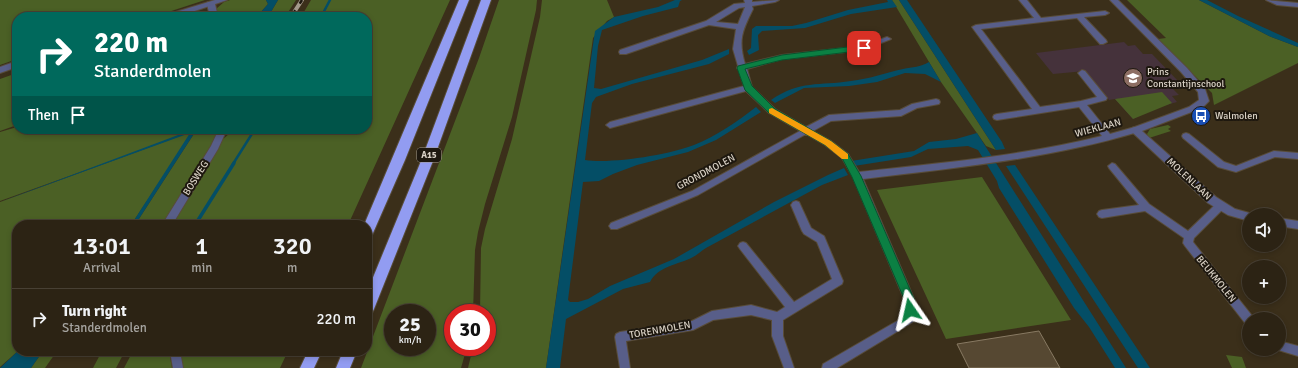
<!DOCTYPE html>
<meta charset="utf-8">
<style>
body{margin:0;font-family:Signika,sans-serif;background:#342b1d;color:#f1f3f6;height:100vh;display:flex;flex-direction:column;font-size:15px;white-space:nowrap}
*{box-sizing:border-box;margin:0}
p{font-size:13px;color:#a6a4a0}
.icon{flex:none;width:22px;height:22px;fill:none;stroke:currentColor;stroke-width:2;stroke-linecap:round;stroke-linejoin:round}
.map{position:relative;flex:1;overflow:hidden}
.side{position:absolute;left:12px;top:220px;width:360px;height:136px;display:flex;flex-direction:column;background:#2c2314;border-radius:16px;box-shadow:0 2px 6px #0003,0 0 0 1px #484034}
.side>*{flex:none}
.hud{position:absolute;left:12px;top:12px;width:360px;height:122px;border-radius:16px;box-shadow:0 2px 6px #0003,0 0 0 1px #484034;background:#00695c;color:#fff;overflow:hidden}
.tools{position:absolute;left:1242px;top:208px;display:grid;gap:8px}
.tools a{display:grid;place-items:center;width:44px;height:44px;border-radius:50%;background:#2c2314;box-shadow:0 2px 6px #0003,0 0 0 1px #484034;font-size:20px}
.speed{position:absolute;left:384px;top:304px;display:flex;gap:8px;font-size:20px;font-weight:700;text-align:center}
.speed>*{display:grid;place-content:center;width:52px;height:52px;border-radius:50%;background:#2c2314;box-shadow:0 2px 6px #0003,0 0 0 1px #484034;line-height:1}
.speed small{font-size:10px;font-weight:400}
.speed .limit{border:6px solid #d22;background:#fff;color:#111}
.pin{position:absolute;display:grid;place-items:center;width:34px;height:34px;color:#fff;margin:-17px;border-radius:8px;box-shadow:0 2px 6px #0006}
.me{position:absolute;width:44px;margin:-22px;rotate:349deg;stroke-linejoin:round;filter:drop-shadow(0 0 3px #0008)}
.turn{display:flex;align-items:center;gap:14px;height:84px;padding:0 16px;font-size:18px}
.turn .icon{width:52px;height:52px;stroke-width:2.5}
.turn b{display:block;font-size:28px;line-height:34px}
.then{display:flex;align-items:center;height:38px;padding:0 16px;background:#0003;gap:8px;font-size:15px}
.eta{display:flex;justify-content:space-evenly;align-items:center;height:68px;text-align:center}
.eta b{font-size:24px;font-weight:600;line-height:28px}
ul{padding:0;list-style:none}
li{display:flex;align-items:center;gap:12px;height:60px;padding:0 16px;border-top:1px solid #484034}
li div{flex:1}
li b{display:block;font-size:15px}
li em{font-style:normal}
.map>svg:first-child{display:block}
</style>
<div class="map">
<svg width="1298" height="368" viewBox="0 0 1298 368">
<rect width="100%" height="100%" fill="#3b2f1a"/>
<!-- education -->
<path fill="#45323b" d="M1124 42 1128 46 1135 45 1143 54H1152L1179 82 1168 84 1179 95 1172 96 1177 102 1155 108 1133 119 1115 99 1109 100 1085 71 1053 74 1036 53Z"/>
<!-- green -->
<path fill="#4b6025" fill-rule="evenodd" d="M0 0H205L153 17H17V59L0 65Z
M230 0H266L268 4 261 12 249 15 247 17H218L216 9 224 2Z
M278 0H296L285 17H268Z
M311 0H450L348 225H171L223 139 235 129H367V17H301Z
M499 0H537L536 10 512 117 485 204 478 232 475 250 473 313H453V347H467L461 368H361L479 58ZM393 313H427V347H393Z
M542 0H607L614 17 607 21 593 38 546 368H468L473 347H487V313H480L481 248 485 229 512 139 540 17Z
M892 0H899L996 150 986 146 941 82Z
M1127 0H1199L1269 36 1298 47V63L1214 105 1212 93 1158 39 1166 38Z
M17 73V125L0 131V79Z
M1162 92 1172 103 1133 119 1115 99Z
M1168 125 1171 127 1168 129 1171 131 1149 138 1147 134 1150 129Z
M17 127V129H194L188 132 191 134 131 225H17L18 351 0 367V202L183 135 0 201V132Z
M197 129H219L217 137 164 225H135Z
M982 177 1071 320 946 339 877 190Z
M43 351H57L45 368H31Z
M102 351H125L116 368H93Z
M133 351H169L172 368H124Z
M178 351H288L280 368H181Z
M1226 355 1242 357 1246 368H1232Z"/>
<!-- water -->
<path fill="#044e66" d="M266 0H278L268 17H247L249 15 261 12 268 4Z
M675 0H682L680 1 678 7 643 16 602 30 598 46 594 88 601 89 702 60 729 49V54L709 64 632 84 596 97 592 103 585 160C612 164 668 155 694 145 716 136 737 122 756 107L761 112 716 140 688 152 637 165 613 174 599 181 583 182 568 300 570 302H578L588 299 610 286 674 259 774 202 828 175 844 168 848 175 822 185 706 248C701 251 697 255 693 257 678 265 658 266 650 282L623 289 566 319 560 368H546L595 31 614 17 658 7Z
M887 0H892L897 7 851 14 805 28 762 31 758 35 759 50 749 55 747 51 751 48 752 29 756 26H792L806 23 848 10 888 2Z
M899 0H907L1002 142 1005 149 996 150Z
M1199 0H1207L1238 16 1298 43V47L1269 36Z
M929 62 941 82 925 74 905 73 877 82 849 86 804 88 775 103 771 100C800 80 819 86 851 81 869 79 885 73 903 69 913 67 920 67 929 62Z
M194 129H197L135 225H131L190 133 0 202Z
M977 133 1126 368H1115L1089 327 1074 308 999 188 997 181 978 150 968 146 928 149 911 157 854 166 851 161 914 151 929 142 956 139Z
M1015 165 1150 368H1138L1006 166Z
M18 351H43L31 368H0Z"/>
<g fill="none" stroke-linecap="round" stroke-linejoin="round">
<!-- stream-far1 -->
<path stroke="#044e66" stroke-width="2.5" d="M321 17 330 0
M233 164 255 129"/>
<!-- stream -->
<path stroke="#044e66" stroke-width="3.5" d="M195 225 234 163"/>
</g>
<!-- building -->
<path fill="#564832" stroke="#887a63" d="M1039 331 1060 368H969L957 344Z"/>
<g fill="none" stroke-linecap="round" stroke-linejoin="round">
<!-- minor casing -->
<g stroke="#584c39" stroke-width="2">
<path id="minor" d="M744 0H752V2L779 0 775 2 752 6 753 9C742 31 738 40 745 64L782 55 863 46 887 37 891 39 864 50 782 59 747 69 752 87 775 109 806 127 829 115 900 110 912 104 936 99 939 100 940 102 939 104 917 108 901 116 831 121 813 131 831 141 848 154 859 172C941 163 1022 156 1102 136L1079 107 997 120 994 119 993 117 994 115 997 114 1032 109 972 27 976 25 1034 18 1019 0H1027L1041 18 1105 11 1109 13 1105 15 1084 17 1106 40 1107 42 1103 44H1100L1077 18 981 29 1040 107 1081 101 1097 97 1078 73 1082 70 1085 71 1107 98 1106 100 1087 105 1110 134 1135 127 1139 130 1138 132C1048 159 955 168 863 179L915 301 914 319 913 322 837 368H822L823 364 904 317 905 301 853 177 842 158 825 145 806 134 698 195 617 229H611L609 226 611 223 692 191 800 131 769 113 746 91 610 128 606 125 610 122 744 86 739 70 737 68 738 66 733 49 736 29 709 25 626 54H620L619 52 620 50 706 21 734 4 745 3ZM745 7 738 24 716 22 739 8Z
M1266 0 1298 3V7L1277 5Z
M208 2H214L215 4 218 17H210L207 4Z
M219 129H227L218 149 172 225H162L211 146Z
M1186 133 1189 134 1224 162 1236 166 1274 151 1298 153V159L1275 157 1236 172 1218 167 1183 138 1182 136 1183 134Z
M1112 163 1115 164 1149 204 1188 231 1217 203H1223L1225 206 1223 209 1194 238 1193 242 1253 317 1254 319H1249V325L1245 323 1185 246 1183 243 1184 238 1145 211 1102 218 1099 217 1097 214 1099 211 1102 210 1139 205 1109 168 1108 166Z
M796 201 799 202 811 228 824 236 843 281 842 284 783 320V336L794 368H784L772 336V320L751 315 713 320 693 330 626 341 630 368H620L615 337 616 334 620 332 692 321 712 311 751 305 777 312 785 307 740 249 738 246 740 243 743 242 746 243 794 302 832 279 817 242 804 234 802 231 791 205 793 202Z
M1279 341 1298 346V356L1275 349H1279Z
M170 351H180L183 368H173Z"/>
</g>
<!-- tertiary casing -->
<g stroke="#584c39" stroke-width="2">
<path id="tertiary" d="M215 0H227L177 17H165L166 15Z
M1110 0H1118L1187 68 1205 89 1209 101 1202 108 1142 131 1216 197 1235 209 1253 214 1249 215V221L1228 215 1208 203 1132 132 1130 130 1132 128 1189 107 1199 100 1198 92 1181 72Z
M17 61V67L0 73V67Z
M1279 218 1298 221V229L1279 226Z"/>
</g>
<!-- motorway casing -->
<g stroke="#584c39" stroke-width="2">
<path id="motorway" d="M459 0H469L405 160 373 233 371 237 367 238V225H364Z
M481 0H491L433 161 374 309 372 313 367 315V292L421 161Z
M308 351H322L314 368H300Z
M343 351H357L350 368H336Z"/>
</g>
<!-- minor -->
<use href="#minor" fill="#585e89" fill-rule="evenodd"/>
<!-- tertiary -->
<use href="#tertiary" fill="#585e89" fill-rule="evenodd"/>
<!-- motorway -->
<use href="#motorway" fill="#929cf1" fill-rule="evenodd"/>
<!-- rail casing -->
<g stroke="#a49a8b" stroke-width="4">
<path id="rail" d="M291 17 302 0"/>
</g>
<!-- rail -->
<use href="#rail" stroke="#1e180f" stroke-width="2.5" stroke-dasharray="8" stroke-linecap="butt"/>
</g>
<!-- route -->
<path fill="#0b8043" stroke="#07532c" d="M864 45 868 48 866 50 782 60 745 69 752 86 775 109 831 141 848 154 861 176 915 301 913 314 910 315 906 314 905 301 852 177 842 158 825 145 769 113 745 90 737 68 738 66 782 55Z"/>
<!-- slow -->
<path fill="#f59e0b" d="M772 108 831 141 848 154V159H842L825 145 769 113V109Z"/>
<!-- icons -->
<defs>
<g id="school-disc" transform="scale(1)"><circle r="9.5" fill="#8d6e63" stroke="#1e180f"/><path d="M0-5L7-2L0 1L-7-2ZM-4 1L0 2.5L4 1V4Q0 6-4 4Z" fill="#fff"/></g>
<g id="bus-disc" transform="scale(1)"><circle r="9.5" fill="#1a4fb4" stroke="#1e180f"/><path d="M-5-6H5V4H4V6H2V4H-2V6H-4V4H-5ZM-3.5-4V0h7V-4ZM-3.5 1.2v1.5H-2V1.2ZM2 1.2v1.5H3.5V1.2Z" fill="#fff"/></g>
</defs>
<g fill-rule="evenodd">
<use href="#school-disc" x="1133" y="78"/>
<use href="#bus-disc" x="1201" y="116"/>
</g>
<g text-anchor="middle" dominant-baseline="central" stroke-width="4" stroke-linejoin="round" paint-order="stroke">
<!-- shield labels -->
<rect fill="#1e180f" stroke="#a29a8f" stroke-width="1" x="417" y="148" width="24" height="14" rx="3"/>
<g font-size="9" font-weight="bold" fill="#dad2c6">
<text x="429" y="155">A15</text>
</g>
<!-- poi labels -->
<g font-size="10" fill="#dad2c6" stroke="#1e180f" text-anchor="start">
<text x="1147" y="72">Prins<tspan x="1147" dy="12">Constantijnschool</tspan></text>
<text x="1215" y="116">Walmolen</text>
</g>
<!-- street labels -->
<g font-size="10" fill="#dad2c6" stroke="#1e180f">
<text transform="translate(1098 128) rotate(-15)">WIEKLAAN</text>
<text transform="translate(706 172) rotate(-28)">GRONDMOLEN</text>
<text transform="translate(196 178) rotate(-58)">BOSWEG</text>
<text transform="translate(1189 179) rotate(43)">MOLENLAAN</text>
<text transform="translate(1216 279) rotate(51)">BEUKMOLEN</text>
<text transform="translate(660 330) rotate(-10)">TORENMOLEN</text>
</g>
</g>
</svg>
<div class="tools">
<a><svg class="icon" aria-label="sound" viewBox="0 0 24 24"><path d="M4 9h4l5-4v14l-5-4H4zM17 9q2 3 0 6"/></svg></a>
<a>+</a>
<a>−</a>
</div>
<div class="speed"><div>25<small>km/h</small></div><div class="limit">30</div></div>
<div class="pin" style="left:864px;top:48px;background:#d93025"><svg class="icon" aria-label="arrive" viewBox="0 0 24 24"><path d="M6 21V4h12l-3 4 3 4H6"/></svg></div>
<svg class="me" style="left:910px;top:310px" viewBox="-20 -20 40 40"><path d="M0-17L14 15 0 8-14 15z" fill="#0b8043" stroke="#fff" stroke-width="4"/></svg>
<div class="hud">
<div class="turn"><svg class="icon" aria-label="right" viewBox="0 0 24 24"><path d="M7 20v-9h11M14 6l5 5-5 5"/></svg><div><b>220 m</b>Standerdmolen</div></div>
<div class="then">Then<svg class="icon" aria-label="arrive" viewBox="0 0 24 24"><path d="M6 21V4h12l-3 4 3 4H6"/></svg></div>
</div>
<section class="side">
<div class="eta">
<div><b>13:01</b><p>Arrival</p></div>
<div><b>1</b><p>min</p></div>
<div><b>320</b><p>m</p></div>
</div>
<ul>
<li><svg class="icon" aria-label="right" viewBox="0 0 24 24"><path d="M7 20v-9h11M14 6l5 5-5 5"/></svg><div><b>Turn right</b><p>Standerdmolen</p></div><em>220 m</em></li>
</ul>
</section>
</div>
